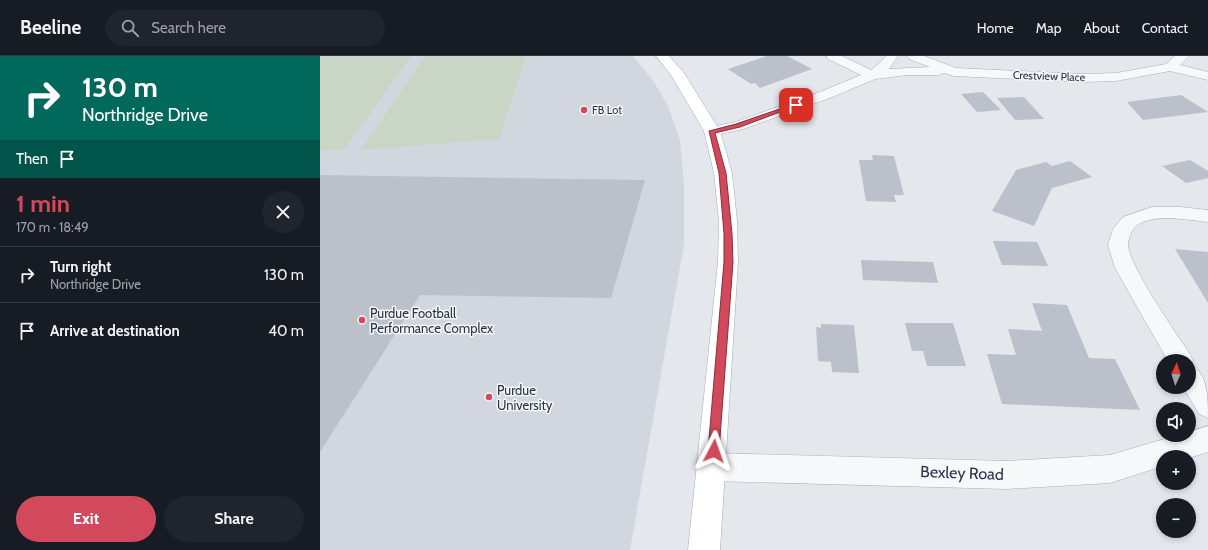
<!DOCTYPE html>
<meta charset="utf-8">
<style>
body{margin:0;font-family:Cabin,sans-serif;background:#20242c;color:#f1f3f6;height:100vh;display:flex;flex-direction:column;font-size:15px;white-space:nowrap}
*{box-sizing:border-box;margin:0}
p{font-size:13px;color:#9ea1a6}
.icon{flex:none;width:22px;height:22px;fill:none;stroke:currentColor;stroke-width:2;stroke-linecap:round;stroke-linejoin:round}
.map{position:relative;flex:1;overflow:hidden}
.drawer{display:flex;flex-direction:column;background:#171b24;width:320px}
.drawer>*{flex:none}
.banner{background:#00695c;color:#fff;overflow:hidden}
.needle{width:26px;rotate:4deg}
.controls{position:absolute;left:836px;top:298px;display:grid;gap:8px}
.controls a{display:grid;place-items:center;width:40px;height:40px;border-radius:50%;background:#171b24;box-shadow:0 2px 6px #0003;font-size:20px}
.pin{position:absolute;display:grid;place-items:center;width:34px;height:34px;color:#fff;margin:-17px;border-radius:8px;box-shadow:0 2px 6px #0006}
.me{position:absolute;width:44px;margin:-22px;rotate:4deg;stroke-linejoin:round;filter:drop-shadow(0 0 3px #0008)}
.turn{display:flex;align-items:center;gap:14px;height:84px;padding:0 16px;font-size:18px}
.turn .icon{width:52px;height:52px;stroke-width:2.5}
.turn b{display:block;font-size:28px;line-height:34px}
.then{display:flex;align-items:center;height:38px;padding:0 16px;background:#0003;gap:8px;font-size:15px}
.round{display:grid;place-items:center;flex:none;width:42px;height:42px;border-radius:21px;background:#20242c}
.summary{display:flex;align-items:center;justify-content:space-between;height:68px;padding:0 16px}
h1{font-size:24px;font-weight:800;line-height:30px;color:#d1495b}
.primary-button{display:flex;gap:8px;margin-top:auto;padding:8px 16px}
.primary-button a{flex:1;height:46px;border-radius:24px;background:#d1495b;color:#fff;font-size:16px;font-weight:800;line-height:46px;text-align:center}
.primary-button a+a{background:#20242c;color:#f1f3f6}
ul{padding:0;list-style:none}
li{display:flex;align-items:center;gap:12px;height:56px;padding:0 16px;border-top:1px solid #363941}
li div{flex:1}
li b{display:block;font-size:15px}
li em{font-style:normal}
header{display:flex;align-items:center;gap:24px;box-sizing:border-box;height:56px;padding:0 20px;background:#171b24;border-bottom:1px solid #363941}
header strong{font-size:19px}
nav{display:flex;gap:22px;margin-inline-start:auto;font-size:14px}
.search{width:280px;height:36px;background:#20242c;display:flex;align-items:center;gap:10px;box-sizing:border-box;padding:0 14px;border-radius:22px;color:#9ea1a6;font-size:15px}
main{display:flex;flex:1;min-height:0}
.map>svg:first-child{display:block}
</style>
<header>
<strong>Beeline</strong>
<div class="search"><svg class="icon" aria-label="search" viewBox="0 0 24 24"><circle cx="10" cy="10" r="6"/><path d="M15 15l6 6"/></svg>Search here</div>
<nav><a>Home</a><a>Map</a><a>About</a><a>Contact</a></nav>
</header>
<main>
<section class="drawer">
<div class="banner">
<div class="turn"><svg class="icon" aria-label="right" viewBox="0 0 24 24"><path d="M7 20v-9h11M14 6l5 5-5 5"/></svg><div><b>130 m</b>Northridge Drive</div></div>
<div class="then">Then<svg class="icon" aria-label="arrive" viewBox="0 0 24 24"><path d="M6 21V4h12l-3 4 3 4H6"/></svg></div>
</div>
<div class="summary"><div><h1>1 min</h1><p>170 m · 18:49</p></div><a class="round"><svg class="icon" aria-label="close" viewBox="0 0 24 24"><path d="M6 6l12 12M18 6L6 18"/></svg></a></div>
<ul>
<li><svg class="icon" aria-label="right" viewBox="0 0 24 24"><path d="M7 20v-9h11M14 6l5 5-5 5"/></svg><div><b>Turn right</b><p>Northridge Drive</p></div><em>130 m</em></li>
<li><svg class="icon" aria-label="arrive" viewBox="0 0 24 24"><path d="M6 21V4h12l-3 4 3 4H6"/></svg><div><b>Arrive at destination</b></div><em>40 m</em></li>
</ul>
<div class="primary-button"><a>Exit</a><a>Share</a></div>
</section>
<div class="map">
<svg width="888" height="494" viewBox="0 0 888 494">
<rect width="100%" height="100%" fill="#e4e7ec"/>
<!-- built -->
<path fill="#d2d6de" d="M0 0H313L334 26 348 50 360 84 364 129V188L310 494H0Z"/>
<!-- green -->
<path fill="#c9d6c5" d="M0 0H91L25 93 0 95Z
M105 0H206L179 83 41 94Z"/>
<!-- building -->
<path fill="#bbc0ca" d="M447 0H467L492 13 440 32 435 27 431 28 408 13Z
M663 36 681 54 657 56 641 38Z
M861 39 888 56 823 64 807 46Z
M704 41 724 63 695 64 677 42Z
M552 99 574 100 584 139H574L576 146 546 145 539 104H553Z
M870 104 888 115V122L866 127 842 110Z
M750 105 772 121 732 132 714 170 672 155 696 114 726 106 732 110Z
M0 119 325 124 291 242 100 239 0 396Z
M673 185 717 186 728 210 682 209Z
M855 193 888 196V247Z
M541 204 613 206 618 227 543 224Z
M712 247 747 249 769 302 795 303 820 354 682 348 667 298 696 299 688 273 722 275Z
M585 267H633L646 310H607L603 295H592Z
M501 268 534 269 539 317 512 316 511 306 498 305 496 271 501 272Z"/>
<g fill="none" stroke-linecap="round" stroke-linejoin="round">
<!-- minor casing -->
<g stroke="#a9aeb7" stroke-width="1">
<path id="minor" d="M506 0H522L551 14 560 7 566 0H578L569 13 610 11 589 3 587 0H604L636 12 763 18 796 17 846 8 855 0H869L860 9 888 16V24L850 15 796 25 763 26 634 20 624 17 619 19H588L555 23 510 42 423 73 392 80 387 78 384 75 387 72 415 66 500 36 541 19 508 3Z
M832 151H860L888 154V166C869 164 832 157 816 170 812 173 808 184 808 189 809 210 856 277 870 298L873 305 871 309C888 317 888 343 888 362L879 358 863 331H869V305H848L795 212 788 189 793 173 803 161Z
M888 370V396L869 402 843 401V410L790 427 687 433 392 425 382 421 378 411 382 401 392 397 687 405 790 399 858 379H869V376Z"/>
</g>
<!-- major casing -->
<g stroke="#a3abb8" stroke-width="1">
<path id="major" d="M336 0H349L364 17 400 75 412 117 417 165 418 206 400 494H368L398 206 399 165 394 117 384 75 351 19Z"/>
</g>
<!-- minor -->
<use href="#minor" fill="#f7f8fa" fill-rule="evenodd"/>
<!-- major -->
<use href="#major" fill="#fff" fill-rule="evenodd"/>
</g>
<!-- route -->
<path fill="#d1495b" stroke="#882f3b" d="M474 48 479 49 420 71 395 77 406 117 412 178 413 206 399 395 398 399 394 401 389 399 388 395 404 206V178L399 117 389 75 416 68Z"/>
<!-- markers -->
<g fill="#d1495b" stroke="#f4f6f9" stroke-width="1.5">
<circle cx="264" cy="54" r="4"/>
<circle cx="42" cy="264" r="4"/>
<circle cx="169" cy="341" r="4"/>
</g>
<g text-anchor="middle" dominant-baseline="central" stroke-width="3" stroke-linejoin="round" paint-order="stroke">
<!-- far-street labels -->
<g font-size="11" fill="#2b3445" stroke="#f4f6f9">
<text transform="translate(729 20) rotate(2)">Crestview Place</text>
</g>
<!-- far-poi labels -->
<g font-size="11" fill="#2b3445" stroke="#f4f6f9" text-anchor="start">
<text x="272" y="54">FB Lot</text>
</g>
<!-- poi labels -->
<g font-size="13" fill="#2b3445" stroke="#f4f6f9" text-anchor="start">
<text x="50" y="257">Purdue Football<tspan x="50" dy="15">Performance Complex</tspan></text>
<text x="177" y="334">Purdue<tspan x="177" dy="15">University</tspan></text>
</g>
<!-- near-street labels -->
<g font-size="16" fill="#2b3445" stroke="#f4f6f9">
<text transform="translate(642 417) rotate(2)">Bexley Road</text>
</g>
</g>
</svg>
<div class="controls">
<a><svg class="needle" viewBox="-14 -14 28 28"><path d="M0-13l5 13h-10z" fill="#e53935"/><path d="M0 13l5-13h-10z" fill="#9ea1a6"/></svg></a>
<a><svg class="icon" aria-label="sound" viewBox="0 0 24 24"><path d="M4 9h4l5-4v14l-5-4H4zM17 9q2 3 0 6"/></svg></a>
<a>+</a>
<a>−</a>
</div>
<div class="pin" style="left:476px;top:49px;background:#d93025"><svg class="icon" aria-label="arrive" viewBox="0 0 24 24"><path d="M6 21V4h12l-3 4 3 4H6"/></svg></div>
<svg class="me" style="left:394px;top:395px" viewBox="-20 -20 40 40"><path d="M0-17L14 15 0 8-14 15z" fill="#d1495b" stroke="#fff" stroke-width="4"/></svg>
</div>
</main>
